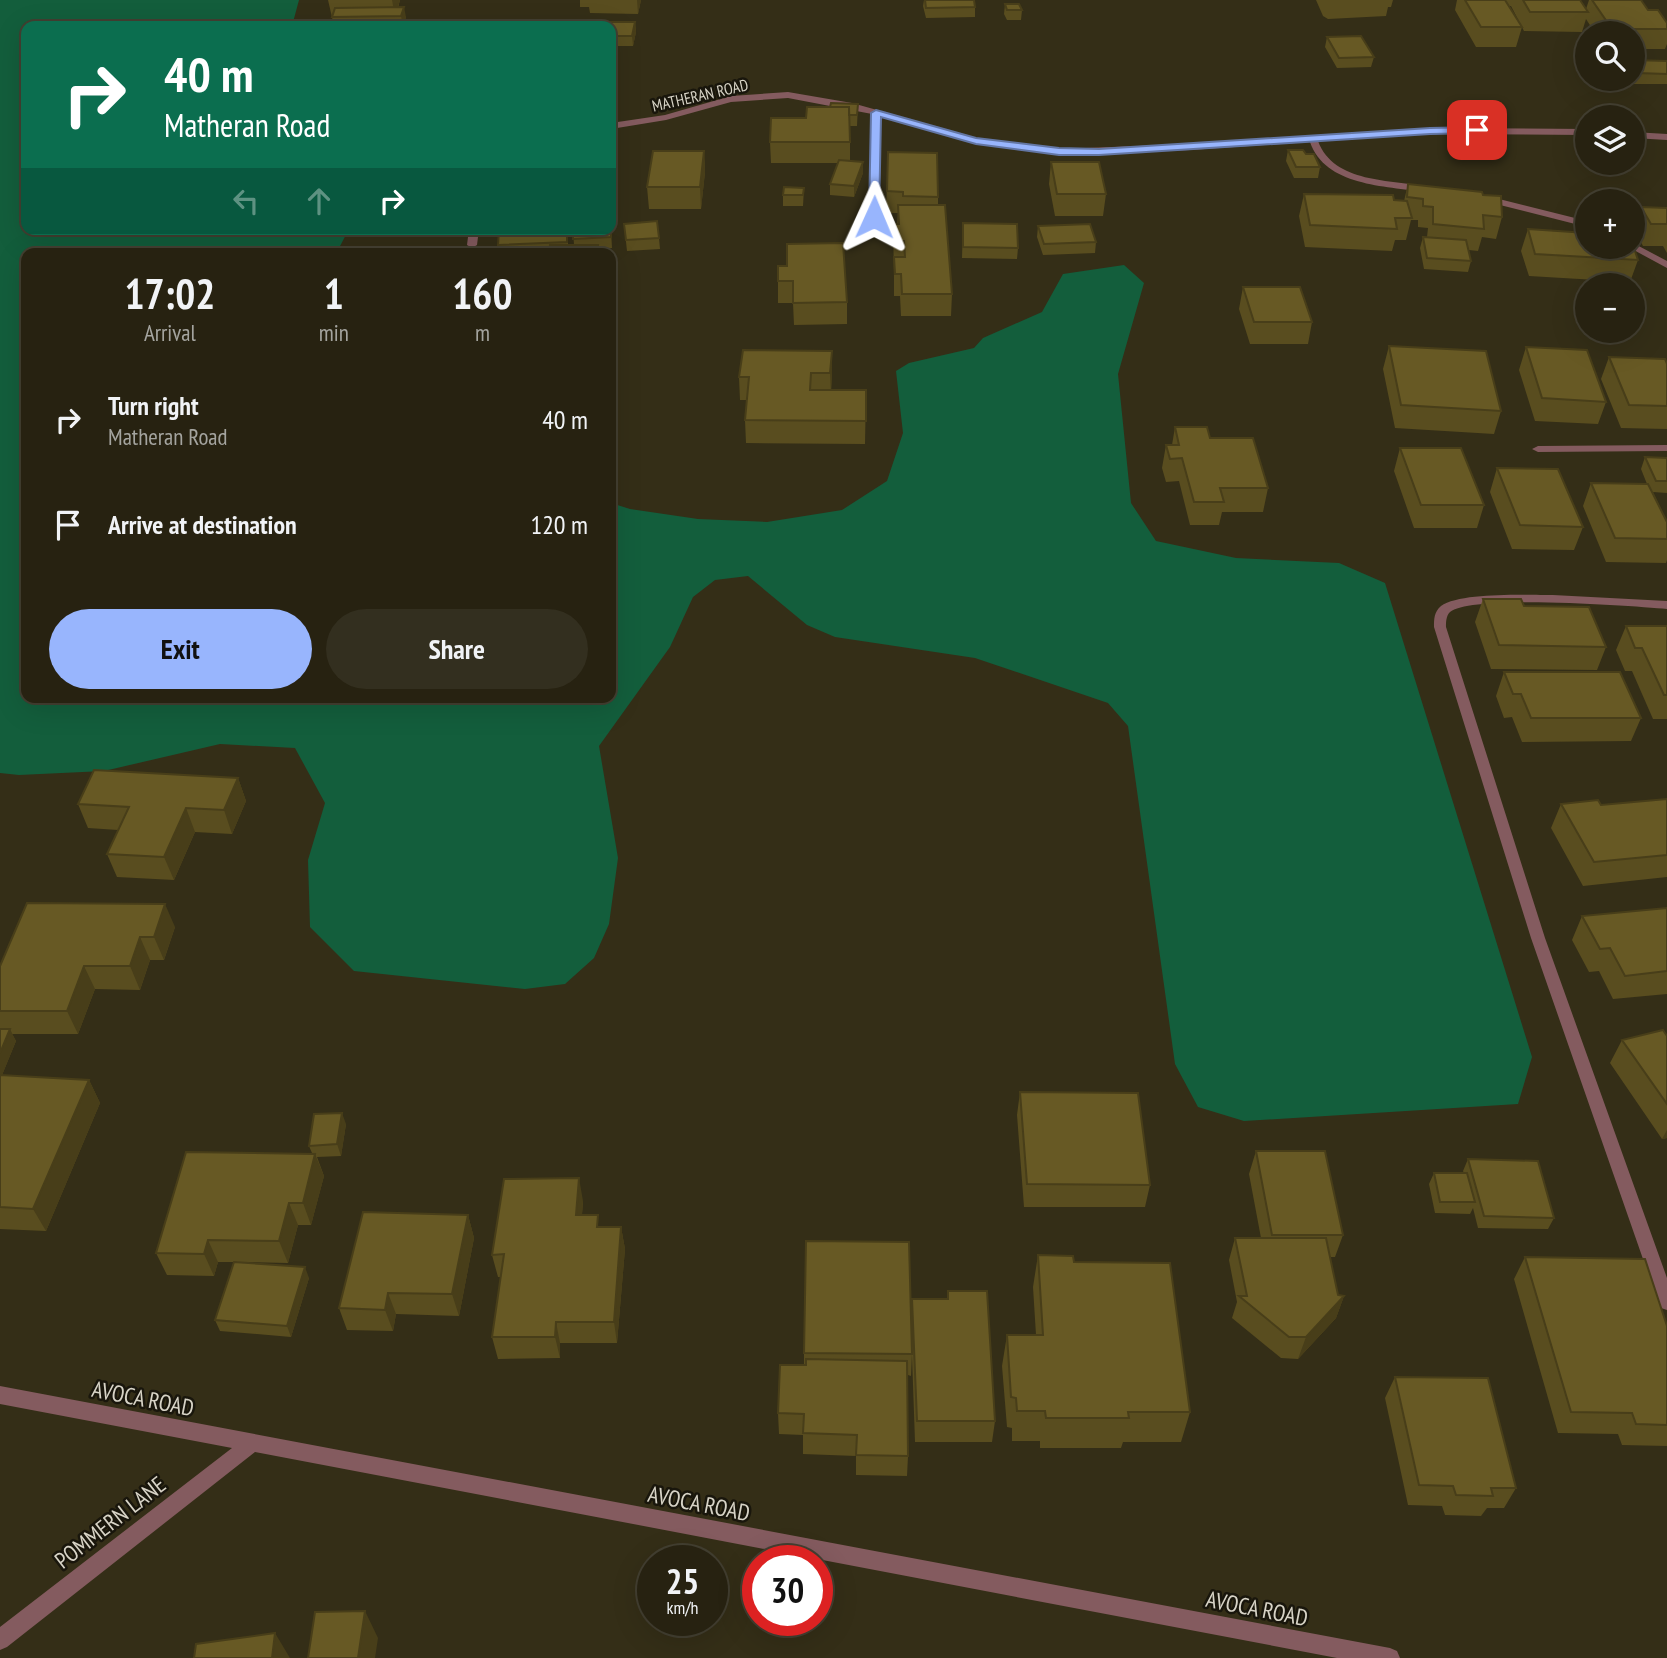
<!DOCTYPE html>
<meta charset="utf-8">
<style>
body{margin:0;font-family:"PT Sans Narrow",sans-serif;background:#332f1f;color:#f1f3f6;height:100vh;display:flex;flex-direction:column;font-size:26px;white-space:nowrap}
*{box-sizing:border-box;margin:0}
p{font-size:23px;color:#a4a49f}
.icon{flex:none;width:38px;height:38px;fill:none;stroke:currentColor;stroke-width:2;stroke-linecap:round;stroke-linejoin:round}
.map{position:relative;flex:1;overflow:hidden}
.side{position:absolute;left:21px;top:248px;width:595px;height:455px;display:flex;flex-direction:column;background:#272211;border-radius:14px;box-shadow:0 7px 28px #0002,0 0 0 2px #433f31}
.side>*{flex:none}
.guide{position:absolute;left:21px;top:21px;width:595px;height:214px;border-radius:14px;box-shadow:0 7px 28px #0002,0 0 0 2px #433f31;background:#0b6e4f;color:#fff;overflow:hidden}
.fabs{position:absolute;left:1575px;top:21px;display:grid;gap:14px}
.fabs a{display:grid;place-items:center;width:70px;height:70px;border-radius:50%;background:#272211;box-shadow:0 7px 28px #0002,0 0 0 2px #433f31;font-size:35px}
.speed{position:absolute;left:637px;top:1545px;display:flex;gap:14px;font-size:35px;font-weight:700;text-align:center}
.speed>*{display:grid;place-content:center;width:91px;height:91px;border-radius:50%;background:#272211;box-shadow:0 7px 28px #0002,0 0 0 2px #433f31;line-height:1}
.speed small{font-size:18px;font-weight:400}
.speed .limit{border:10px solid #d22;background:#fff;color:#111}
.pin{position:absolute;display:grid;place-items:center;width:60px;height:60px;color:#fff;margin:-30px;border-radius:14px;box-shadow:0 4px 10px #0006}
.me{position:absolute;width:77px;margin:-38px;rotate:1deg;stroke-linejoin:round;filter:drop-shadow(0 0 5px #0008)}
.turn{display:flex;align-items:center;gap:24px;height:147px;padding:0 28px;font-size:32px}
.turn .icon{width:91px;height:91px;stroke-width:2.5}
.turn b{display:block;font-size:49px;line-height:60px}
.lanes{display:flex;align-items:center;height:66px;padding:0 28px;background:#0003;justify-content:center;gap:35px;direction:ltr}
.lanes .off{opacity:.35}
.eta{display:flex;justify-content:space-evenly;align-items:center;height:119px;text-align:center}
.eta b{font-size:42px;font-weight:700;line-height:49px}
.action{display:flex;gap:14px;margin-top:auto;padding:14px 28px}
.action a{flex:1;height:80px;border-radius:42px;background:#98b5fd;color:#111;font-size:28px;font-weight:700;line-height:80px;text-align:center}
.action a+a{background:#332f1f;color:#f1f3f6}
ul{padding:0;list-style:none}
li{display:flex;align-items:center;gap:21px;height:105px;padding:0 28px}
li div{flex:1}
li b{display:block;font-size:26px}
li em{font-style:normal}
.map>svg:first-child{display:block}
</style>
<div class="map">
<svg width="1667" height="1658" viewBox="0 0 1667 1658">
<rect width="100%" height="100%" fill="#342e17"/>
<!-- green -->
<path fill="#135e3c" d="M0 0H299L292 26H26V229H349L339 248V254H26V698H611V503L630 509 698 519 767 522 842 510 887 481 903 433 896 371 909 363 974 348 983 338 1042 312 1063 274 1124 265 1144 283 1118 374 1131 503 1156 541 1236 558 1339 563 1385 583 1532 1057 1518 1104 1244 1121 1198 1107 1175 1064 1128 726 1108 703 975 658 835 637 807 625 748 576 715 580 693 597 670 647 599 746 618 858 609 924 594 958 565 984 525 989 354 971 310 927 308 860 325 803 295 748 220 744 104 771 19 775 0 773Z"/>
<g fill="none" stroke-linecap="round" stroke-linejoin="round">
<!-- street -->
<path fill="#845b5f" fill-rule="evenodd" d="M788 92 852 103 977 138 1059 149 1190 144 1430 128 1587 129V135L1430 134 1318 141C1334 184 1391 179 1428 187L1430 189 1425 192C1385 186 1325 186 1310 142L1190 150 1059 155 976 144 880 117 879 217 874 220 869 217 872 114 788 98 731 102 666 120 611 129V123L665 115 731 96Z
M1633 132 1667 134V140L1633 138Z
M1483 195 1587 221V227L1480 200V196Z
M469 229H479L477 245 472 248 467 245Z
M1633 243 1667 261V268L1630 248 1633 247Z
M1667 445V451L1538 452 1532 449 1538 446Z
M1553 595 1667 601V609C1632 606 1472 594 1450 612 1446 616 1446 622 1446 627L1545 938 1667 1278V1310L1661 1308 1658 1302 1531 938 1434 627C1434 619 1434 612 1441 606 1460 592 1528 595 1553 595Z
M0 1386 1390 1648 1397 1651 1400 1658H1337L255 1452 7 1647 0 1650V1627L232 1448 0 1404Z"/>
</g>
<!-- wall -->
<path fill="#594d1f" d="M328 0H400L398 8 406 17 403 26H334Z
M580 0H641L638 14 590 13 589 7H580Z
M924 0H974L975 7V17L926 18 923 6Z
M1316 0H1393L1391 7H1388L1386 16 1328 19 1323 16Z
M1457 0H1580L1586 9 1589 0H1641L1648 10 1667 23V44L1665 49H1633V33H1595L1586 19 1582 32 1524 31 1511 6H1509L1522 27 1516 47H1476L1455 10Z
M1005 4 1022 10 1021 20H1007L1004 14Z
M635 22 636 32 633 46H611V26Z
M1327 37 1374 57 1371 67 1337 68 1325 47Z
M1633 60 1667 61V84H1634L1631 79H1633Z
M858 104 857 126H850V161L863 173 854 197 830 195V184L838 163H771L770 142 806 118Z
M1288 150 1306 154 1320 167 1318 178H1294L1286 161Z
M704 151 705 172 701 209H649L647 187Z
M888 152 938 197V205L952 294 951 316H901L900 296H894V279L893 224H897L898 213H886Z
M1051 162 1106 194 1103 216H1055L1049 184Z
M1408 184 1483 195 1502 217 1496 239 1482 237 1478 251 1469 250 1471 261 1468 272 1424 269 1420 248 1423 237H1427L1428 228 1418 227V220H1411L1406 240H1395L1392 251 1305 247 1299 216 1304 194 1404 201Z
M804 188 803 206H783V195Z
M1641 207 1667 208V253L1663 246H1643L1634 229Z
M963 223 1018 248 1017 259 962 258Z
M624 224 659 238 660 249 627 251Z
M1038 226 1096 242 1095 253 1043 255 1037 237Z
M568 229V245H574L573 229H611L612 248 598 249 599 254H494L499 249 498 245Z
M1528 229 1638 260 1630 282 1529 276 1521 251Z
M778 266 847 302V324L794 325 793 303H778Z
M1243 287 1312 322 1308 344H1250L1239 309Z
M1389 346 1501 411 1494 434 1395 428 1383 369Z
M1526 347 1606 402 1598 424 1535 421 1519 370Z
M743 350 832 373 831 390H866L865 444 746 443 745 420 747 400H740L739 377Z
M1609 357 1667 364V429L1621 428 1601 379Z
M1175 427 1210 438 1268 488 1263 512H1222L1219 525H1190L1179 481 1166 482 1162 468 1166 445H1172Z
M1400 448 1484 505 1477 528H1414L1394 471Z
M1645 457 1667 458V493L1653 492 1667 522V560L1666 563 1606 562 1583 506 1591 483 1647 484 1641 469Z
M1497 468 1583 527 1574 550 1512 549 1490 492Z
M1483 599 1524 606 1606 647 1597 670 1491 669 1475 622Z
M1626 626H1667V719H1653L1632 671H1625L1616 650Z
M1504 672 1641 718 1631 741 1522 742 1512 717 1504 718 1496 696Z
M238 778 246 801 232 834 195 832 174 880 117 877 107 854 118 830 88 828 78 804Z
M1667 799V877L1583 886 1551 828 1561 804 1601 805Z
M1667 908V994L1613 999 1599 971 1589 972 1572 940 1582 916Z
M175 927 164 960H150L140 990 95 989 78 1034H12L16 1041 2 1075 89 1080 100 1103 46 1231 0 1229V966Z
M1667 1036V1138L1662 1139 1610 1063 1622 1040Z
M1020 1092 1150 1185 1145 1207H1024L1017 1115Z
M346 1124 341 1156 317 1157 324 1176 311 1225H298L288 1263 238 1262 309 1278 291 1337 220 1331 215 1320 234 1262H218L214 1276 167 1275 156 1253 312 1153 309 1146Z
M1256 1151 1343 1235 1335 1257H1330L1338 1295 1344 1296 1336 1318 1298 1359 1281 1358 1232 1318 1237 1302 1229 1260 1235 1238H1261L1249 1174Z
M1468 1159 1554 1218 1548 1229 1478 1228 1473 1208 1470 1214 1435 1213 1429 1184 1434 1173H1464L1463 1171Z
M583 1201 582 1215 600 1227H621L625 1249 617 1343H560V1358L498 1359 492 1337 501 1277H498L492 1255Z
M468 1215 474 1238 459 1316 396 1314 393 1331 347 1330 339 1308Z
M1038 1255 1074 1262 1190 1412 1181 1442H1123L1121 1448H1040V1441H1012V1428L1007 1427 1002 1366 1007 1335H1036L1033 1287Z
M1525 1257 1667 1326V1446L1622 1445 1618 1434 1558 1433 1514 1279Z
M948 1291 995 1421 992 1442H915L911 1327 912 1354 911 1376 908 1375V1456L907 1476 856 1475V1456L803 1454V1435L779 1434 778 1413 804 1365V1353L911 1320 912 1299H947Z
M1395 1377 1516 1488 1504 1508H1487L1481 1516 1445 1515 1442 1506 1408 1505 1385 1398Z"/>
<!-- shaded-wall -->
<path fill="#483e19" d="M392 0H400L395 16Z
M637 0H641L638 14Z
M404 7 406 17 403 26 401 16Z
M635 22 636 32 633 46 632 36Z
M704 151 705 172 701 209 700 187Z
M615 157 617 178 611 217V183Z
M863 162V173L854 197V186Z
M832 351V373L831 396 830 373Z
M238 778 246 801 232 834 224 810Z
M186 808 195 832 174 880 164 857Z
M165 904 175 927 164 960 154 937Z
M140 937 150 960 140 990 130 966Z
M84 966 95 989 78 1034 67 1011Z
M10 1029 16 1041 0 1080V1053Z
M89 1080 100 1103 46 1231 33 1209Z
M342 1113 346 1124 341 1156 337 1144Z
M1667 1130V1138L1662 1139Z
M315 1154 324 1176 311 1225 303 1203Z
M579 1178 583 1201 580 1237 576 1215Z
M289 1203 298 1225 288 1263 279 1241Z
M468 1215 474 1238 459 1316 452 1294Z
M621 1227 625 1249 617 1343 614 1322Z
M208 1240 218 1262 214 1276 204 1254Z
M305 1267 309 1278 291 1337 287 1326Z
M388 1293 396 1314 393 1331 385 1310Z
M1344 1296 1336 1318 1298 1359 1306 1337Z
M556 1322 560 1343V1358L555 1337Z
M365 1611 378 1638 375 1658H358Z
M275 1633 290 1658H272Z"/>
<!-- building -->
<path fill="#675924" stroke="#483e19" stroke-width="2" d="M925 0H974L975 7 926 8Z
M1465 0H1505L1522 27H1481Z
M1523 0H1580L1588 12H1530Z
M1592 0H1641L1648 10H1658L1667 23V29H1612Z
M1005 4H1019L1022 10H1007Z
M404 7 401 16 332 17 335 8Z
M611 22H635L632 36H611V26H610Z
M1361 36 1374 57 1339 58 1327 37Z
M1633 60 1667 61V74L1637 73 1633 67Z
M831 103 858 104 857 115H849V107H830Z
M807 107H849L850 142H770L771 118H806Z
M1288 150H1303L1306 154H1314L1320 167H1296Z
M653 151H704L700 187H647Z
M888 152 937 153 938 197 903 196V192L887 191Z
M611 157H615L611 183Z
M839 160 863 162 854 186 830 184Z
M1051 162H1099L1106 194H1057Z
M1408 184 1482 192 1483 195 1501 196 1502 217 1483 215 1484 229 1433 224V207L1423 206V199L1407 197Z
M784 187 804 188 803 195H783Z
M1304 194 1393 195 1394 200 1407 201 1412 218H1395L1397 229 1310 225Z
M898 205H945L952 294H902L901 274H895L894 257H905L904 241H894L893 224H899Z
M1641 207 1667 208V224H1651Z
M657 221 659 238 626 240 624 224Z
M963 223 1017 224 1018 248 963 247Z
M1090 224 1096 242 1044 244 1038 226Z
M499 229H567V242L498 245Z
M573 229H611V237L573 239Z
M1528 229 1587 233V247H1633V245L1638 260 1535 254Z
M1423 237 1466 240 1471 261 1427 258Z
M843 243 847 302 793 303V281H778V266H787V244Z
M550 245H598L597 254H549Z
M409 247H441L439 254H386L387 251H407Z
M495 249H522L521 254H494Z
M1243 287H1300L1312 322H1254Z
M1389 346 1486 351 1501 411 1401 405Z
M1526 347 1587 350 1606 402 1542 398Z
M743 350 832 351 830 373H811L810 390H866V421L745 420 749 377H739Z
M1609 357 1665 359 1667 364V406L1629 405Z
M1175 427H1207L1210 438H1253L1268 488H1220L1224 502H1194L1182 458 1170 459 1166 445H1179Z
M1400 448H1461L1484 505H1421Z
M1645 457 1667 458V481H1656Z
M1497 468 1558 469 1583 527 1520 525Z
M1591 483 1648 484 1667 522V539L1615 538Z
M1483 599H1521L1524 606 1589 607 1606 647 1499 645Z
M1626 626H1667V695H1664L1642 648H1635Z
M1504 672H1620L1641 718H1531L1521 694H1513Z
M94 770 238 778 224 810 186 808 164 857 107 854 129 807 78 804Z
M1667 799V855L1594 862 1561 804 1598 800 1601 805Z
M27 903 165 904 154 937H140L130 966H84L67 1011H0V966Z
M1667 908V971L1625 976 1610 948 1600 949 1582 916Z
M0 1029H10L0 1053Z
M1663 1030 1667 1036V1104L1622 1040Z
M0 1075 89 1080 33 1209 0 1207Z
M1020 1092 1138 1093 1150 1185 1027 1184Z
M342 1113 337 1144 309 1146 314 1114Z
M1256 1151H1325L1343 1235H1272Z
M186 1152 315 1154 303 1203H289L279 1241 208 1240 204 1254 156 1253Z
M1468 1159 1538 1161 1554 1218 1484 1216Z
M1434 1173H1467L1475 1202H1440Z
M579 1178 576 1215H598L597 1227H621L614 1322H556L555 1337H492L504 1254 492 1255 504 1179Z
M363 1212 468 1215 452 1294 388 1293 385 1310 339 1308Z
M1235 1238H1326L1338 1295 1344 1296 1306 1337H1289L1239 1296H1247Z
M806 1241 909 1242 912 1354 804 1353Z
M1038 1255 1073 1256 1074 1262 1170 1263 1190 1412H1128L1129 1418H1046L1045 1411H1017L1016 1398 1011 1397 1007 1335H1043Z
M1525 1257 1645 1259 1667 1326V1425L1636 1424 1632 1413 1571 1412Z
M234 1262 305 1267 287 1326 215 1320Z
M948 1291H987L995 1421H917L912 1299H948Z
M806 1359 907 1361 908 1456 856 1455 857 1435 803 1433 804 1414 778 1413 780 1365H806Z
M1395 1377 1488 1378 1516 1488H1491L1493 1496 1456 1495 1453 1486 1419 1485Z
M365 1611 358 1658H308L315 1612Z
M275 1633 272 1658H194L196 1644Z"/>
<!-- route -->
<path fill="#98b5fd" stroke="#6376a4" stroke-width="2" d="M876 110 976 138 1059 148 1099 149 1430 128 1477 127 1482 130 1477 133 1430 134 1099 155H1059L976 144 881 117 879 217 874 220 869 217 871 113Z"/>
<g text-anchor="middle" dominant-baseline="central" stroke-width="5" stroke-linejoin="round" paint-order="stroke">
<!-- far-street labels -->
<g font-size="16" fill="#d7d3c6" stroke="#19160c">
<text transform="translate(700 95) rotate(-13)">MATHERAN ROAD</text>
</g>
<!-- near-street labels -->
<g font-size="23" fill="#d7d3c6" stroke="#19160c">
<text transform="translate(143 1398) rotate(11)">AVOCA ROAD</text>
<text transform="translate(699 1503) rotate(11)">AVOCA ROAD</text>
<text transform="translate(110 1522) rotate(-38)">POMMERN LANE</text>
<text transform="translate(1257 1608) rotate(11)">AVOCA ROAD</text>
</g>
</g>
</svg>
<div class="fabs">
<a><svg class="icon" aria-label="search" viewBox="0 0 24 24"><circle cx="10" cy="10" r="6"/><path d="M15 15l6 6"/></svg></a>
<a><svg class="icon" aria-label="layers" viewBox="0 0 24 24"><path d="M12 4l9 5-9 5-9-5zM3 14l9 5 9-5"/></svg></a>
<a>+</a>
<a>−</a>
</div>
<div class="speed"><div>25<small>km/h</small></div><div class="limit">30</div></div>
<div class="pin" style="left:1477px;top:130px;background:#d93025"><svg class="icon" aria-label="arrive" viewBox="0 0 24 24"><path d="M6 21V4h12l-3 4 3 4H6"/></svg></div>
<svg class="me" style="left:874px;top:217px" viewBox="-20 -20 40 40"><path d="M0-17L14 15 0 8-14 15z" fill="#98b5fd" stroke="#fff" stroke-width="4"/></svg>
<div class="guide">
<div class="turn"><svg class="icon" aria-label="right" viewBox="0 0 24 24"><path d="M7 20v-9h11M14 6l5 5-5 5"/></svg><div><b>40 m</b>Matheran Road</div></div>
<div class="lanes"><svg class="icon off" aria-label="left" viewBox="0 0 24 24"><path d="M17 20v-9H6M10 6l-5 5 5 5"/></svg><svg class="icon off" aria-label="ahead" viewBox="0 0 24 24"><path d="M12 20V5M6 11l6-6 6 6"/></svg><svg class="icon" aria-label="right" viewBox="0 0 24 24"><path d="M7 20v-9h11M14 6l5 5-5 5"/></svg></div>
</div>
<section class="side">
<div class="eta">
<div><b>17:02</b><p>Arrival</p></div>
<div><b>1</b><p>min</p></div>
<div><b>160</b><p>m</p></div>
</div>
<ul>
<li><svg class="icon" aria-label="right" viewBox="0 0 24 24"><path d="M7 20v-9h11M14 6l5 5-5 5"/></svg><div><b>Turn right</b><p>Matheran Road</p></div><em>40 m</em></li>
<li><svg class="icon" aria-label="arrive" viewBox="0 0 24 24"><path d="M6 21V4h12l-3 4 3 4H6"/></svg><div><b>Arrive at destination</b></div><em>120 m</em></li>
</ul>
<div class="action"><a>Exit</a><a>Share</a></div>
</section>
</div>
